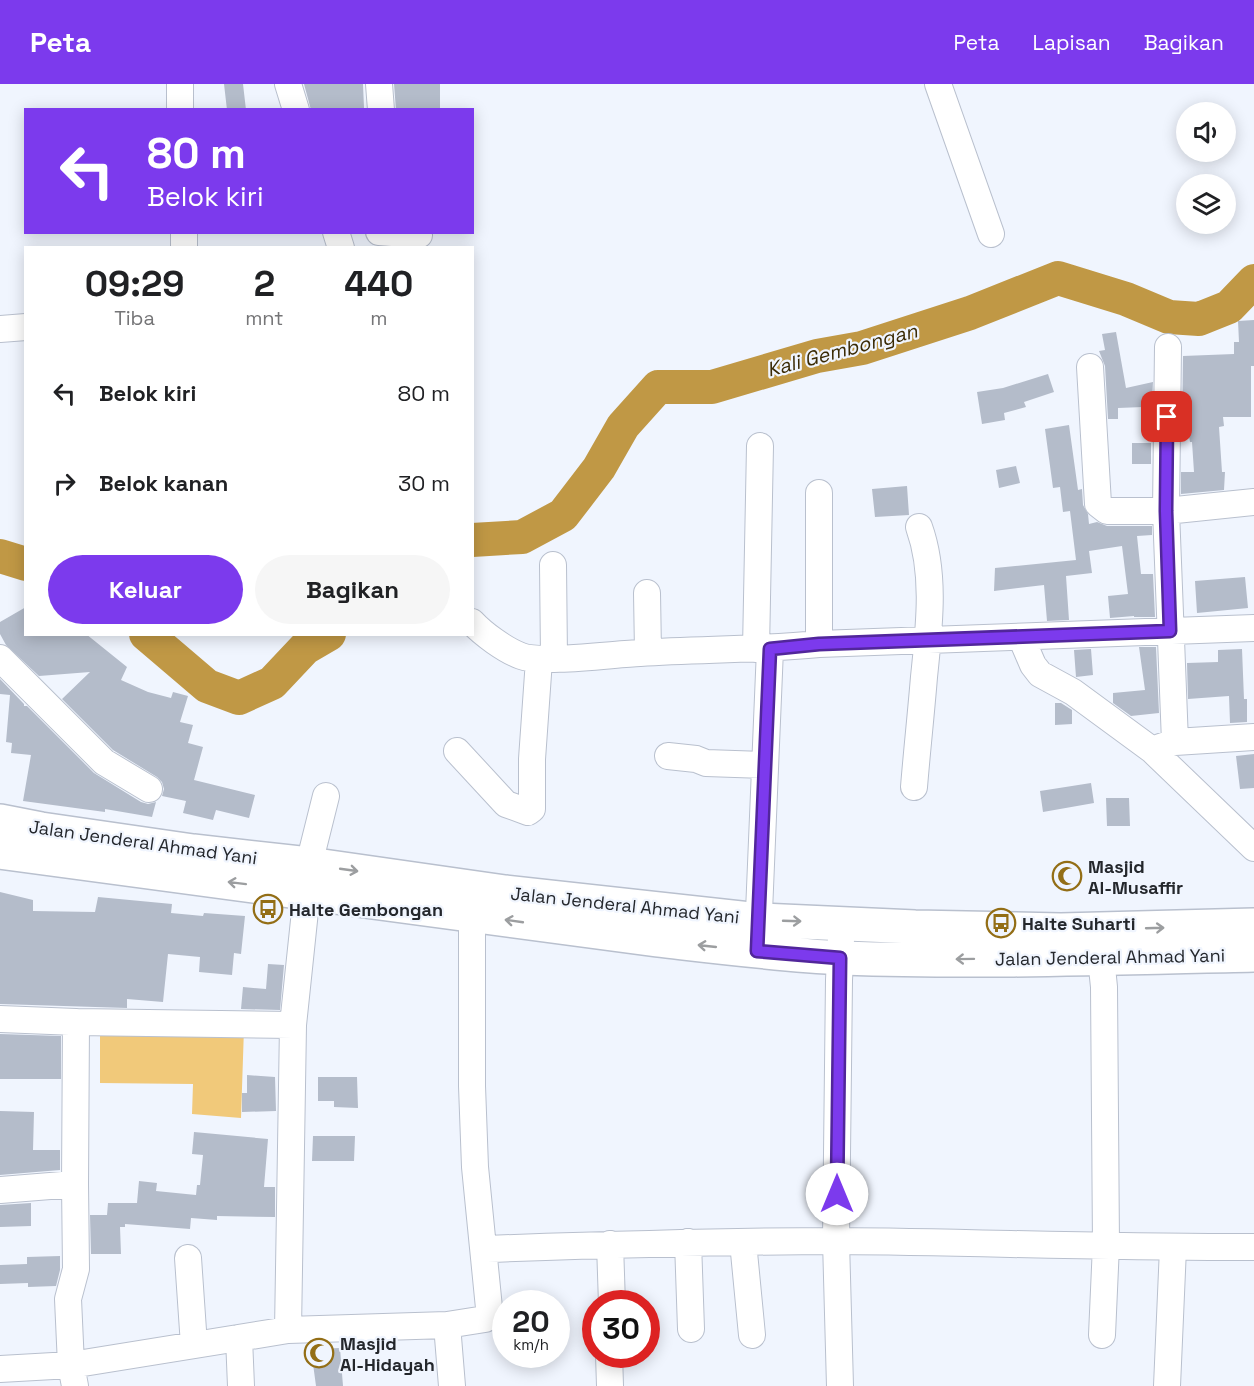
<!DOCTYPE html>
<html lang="id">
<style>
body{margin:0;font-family:"Space Grotesk",sans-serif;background:#f6f6f6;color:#202124;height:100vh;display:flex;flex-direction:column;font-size:22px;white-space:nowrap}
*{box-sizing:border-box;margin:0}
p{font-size:20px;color:#757577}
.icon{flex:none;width:33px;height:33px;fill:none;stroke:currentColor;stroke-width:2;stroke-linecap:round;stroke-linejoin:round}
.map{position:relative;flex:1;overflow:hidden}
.panel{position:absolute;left:24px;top:162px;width:450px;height:390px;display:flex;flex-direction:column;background:#fff;border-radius:0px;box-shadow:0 3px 15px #0003}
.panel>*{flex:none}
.top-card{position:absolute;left:24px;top:24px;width:450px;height:126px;border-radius:0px;box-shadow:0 3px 15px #0003;background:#7c3aed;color:#fff;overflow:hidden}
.controls{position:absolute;left:1176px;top:18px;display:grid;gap:12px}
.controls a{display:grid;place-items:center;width:60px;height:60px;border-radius:50%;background:#fff;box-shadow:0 3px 15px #0003;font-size:30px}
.speed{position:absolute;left:492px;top:1206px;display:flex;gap:12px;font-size:30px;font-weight:700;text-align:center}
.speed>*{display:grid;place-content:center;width:78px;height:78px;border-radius:50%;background:#fff;box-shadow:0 3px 15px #0003;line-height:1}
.speed small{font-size:15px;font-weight:400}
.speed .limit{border:9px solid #d22;background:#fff;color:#111}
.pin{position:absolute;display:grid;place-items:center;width:51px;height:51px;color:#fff;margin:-26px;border-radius:12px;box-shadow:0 3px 9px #0006}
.me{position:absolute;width:66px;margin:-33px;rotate:0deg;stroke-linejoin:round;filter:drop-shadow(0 0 4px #0008)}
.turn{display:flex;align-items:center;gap:21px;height:126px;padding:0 24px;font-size:27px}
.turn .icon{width:78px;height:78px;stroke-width:2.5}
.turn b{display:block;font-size:42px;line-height:51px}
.eta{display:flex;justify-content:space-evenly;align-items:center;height:102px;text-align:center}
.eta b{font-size:36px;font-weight:600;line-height:42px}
.cta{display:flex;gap:12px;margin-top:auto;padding:12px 24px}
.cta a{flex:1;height:69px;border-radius:36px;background:#7c3aed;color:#fff;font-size:24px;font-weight:600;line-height:69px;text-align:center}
.cta a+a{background:#f6f6f6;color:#202124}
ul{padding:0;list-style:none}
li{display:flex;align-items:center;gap:18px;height:90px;padding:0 24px}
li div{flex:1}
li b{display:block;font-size:22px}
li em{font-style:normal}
header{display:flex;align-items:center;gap:36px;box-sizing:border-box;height:84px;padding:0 30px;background:#7c3aed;color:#fff}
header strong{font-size:28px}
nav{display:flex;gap:33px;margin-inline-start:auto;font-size:21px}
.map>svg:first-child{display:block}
</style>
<header>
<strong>Peta</strong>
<nav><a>Peta</a><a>Lapisan</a><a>Bagikan</a></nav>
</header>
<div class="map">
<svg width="1254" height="1302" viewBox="0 0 1254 1302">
<rect width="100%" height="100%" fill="#f0f5fe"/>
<!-- green -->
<path fill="#f1c97a" d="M100 941 244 944 241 1034 192 1030 193 1000 100 999Z"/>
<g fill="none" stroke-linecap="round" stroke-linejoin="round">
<!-- river -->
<path stroke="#c09845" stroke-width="34" d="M472 456 522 453 563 431 599 384 623 342 658 303H712L817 272 862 264 970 229 1058 194 1126 215 1169 233 1199 235 1229 223 1254 197
M0 472 26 480
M146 550 207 602 239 614 272 599 305 564 329 550"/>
</g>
<!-- building -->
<path fill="#b4bcca" d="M224 0H243L246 26H227Z
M304 0H363L364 24 311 26Z
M394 0H440V26H396Z
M1254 236V282H1251V333H1223L1224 342 1219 343 1222 388H1225L1224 406 1181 410V388H1194L1192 358H1190L1187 341 1182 342 1183 272 1234 270V258H1239L1238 237Z
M1116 248 1126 304 1153 298 1152 318 1143 321V323L1118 324V335H1108L1105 282 1099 267 1105 266 1102 250Z
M1048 290 1054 308 1024 318 1026 323 1004 329 1005 336 982 340 977 308 1003 304Z
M1069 341 1078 406 1082 405 1083 421 1088 430 1089 440 1097 438 1107 442H1152V451L1137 452 1141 490H1153L1155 533H1134V532L1110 534 1108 512 1128 510 1122 462 1089 467 1092 489 1066 492 1069 536 1047 537 1044 501 994 507 995 484 1076 476 1070 427 1063 428 1060 403 1053 404 1045 345Z
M1132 359H1151V380H1132Z
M1016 382 1020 399 999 404 996 386Z
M907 402 909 431 875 433 872 405Z
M1245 493 1248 524 1197 529 1195 497Z
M26 523V550H86L127 583 121 596 148 608 171 614 173 608 188 612 180 638 193 641 188 659 203 663 194 696 255 711 249 734 216 726 213 736 183 729 186 717 162 712 164 705 162 698 157 693 113 666 62 615 90 588 39 592 6 561 0 550V538Z
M1139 563H1156L1159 629 1131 632 1113 619V609L1145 606Z
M1091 565 1093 591 1076 593 1074 566Z
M1242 565 1244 615H1247V638L1230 639 1229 612 1188 615 1187 579 1218 578V566Z
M0 595 24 620V622H27L94 689 141 718 148 720 156 718 152 733 105 725V728L23 717 31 671 11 669 12 659 6 658 10 611 0 610Z
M1055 619H1061L1072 626V640L1055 641Z
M1254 670V704L1240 705 1236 672Z
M1091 699 1094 719 1043 728 1040 707Z
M1106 714H1129L1130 742H1107Z
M0 808 33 816V827L95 828 98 813 172 820 171 829 203 832 204 829 245 832 241 870 234 869 232 891 199 888 200 873 168 870 163 918 127 915V924L0 920Z
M268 880 284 881 280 926 241 925 243 903 266 905Z
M0 950 61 952V995H0Z
M247 991 275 993 276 1027 242 1028V1009H247Z
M318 993H357L358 1024 334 1023V1017H318Z
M0 1027 34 1028 33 1066H60V1086L0 1091Z
M194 1048 268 1055 264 1103H275V1133L217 1132V1136L191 1134 190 1145 125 1140V1143H120L121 1170H91L90 1131H107L108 1119H137L139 1097 157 1099 156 1107 196 1111 197 1101H200L203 1071 192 1070Z
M313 1052H355L354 1077H312Z
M31 1119V1142L0 1143V1121Z
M60 1172V1186L56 1202 28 1203V1199L0 1200V1181L27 1180V1173Z
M340 1264 343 1302H316L311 1265Z"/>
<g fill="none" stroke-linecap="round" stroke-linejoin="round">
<!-- minor casing -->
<g stroke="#b9c0ce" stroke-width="28">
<path id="minor" d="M180 0V26
M288 0 296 26
M379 0 381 26
M938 0 991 150
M184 148V164
M336 148 341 164
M379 148 419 151
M0 245 26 243
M1090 283 1098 420 1107 427H1166L1168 263
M819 409V560
M553 481 554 574
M647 509 648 568
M472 538C483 550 505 566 521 572 541 580 614 570 640 569 700 565 759 566 819 560L1254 544
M1021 553 1033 581 1040 590 1073 608 1152 666 1254 764
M756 565 760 362
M0 574 104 678 149 705
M1175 658 1166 427 1254 418
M1160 663 1175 658 1254 653
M457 667 506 720 528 728 532 725V675L539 576
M668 672 696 675 706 679 765 681
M914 703C917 666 921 630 924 593 929 544 936 490 919 443
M309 780 326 712
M758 852 770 565
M1101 874 1104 903 1106 1161 1102 1251
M0 935 76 938
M75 1100 76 938 293 941 307 808
M0 1106 75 1100 76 1185 68 1215 71 1281 75 1302
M688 1158 691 1245
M743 1158 752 1251
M610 1160 612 1220
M484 1165C602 1161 719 1157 837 1157 976 1158 1115 1164 1254 1163
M188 1174 194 1261
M288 1246 293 941
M239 1254 241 1302
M609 1270 610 1302
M0 1285 71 1281 288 1246 447 1241
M452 1302 447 1241 485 1235 488 1231 489 1224 475 1083 472 1002V832
M840 1302 836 1157 839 896 841 855
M1167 1302 1173 1164"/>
</g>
<!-- highway casing -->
<g stroke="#b9c0ce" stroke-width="36">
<path id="highway" d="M0 737 41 745 193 767 309 780 505 808 759 836 915 843 1061 846 1254 841
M0 768 657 856C718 863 781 871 843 874 980 879 1117 874 1254 871"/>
</g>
<!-- minor -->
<use href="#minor" stroke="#fff" stroke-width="26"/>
<!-- highway -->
<use href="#highway" stroke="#fff" stroke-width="33"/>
</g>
<!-- one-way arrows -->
<defs><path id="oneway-shaft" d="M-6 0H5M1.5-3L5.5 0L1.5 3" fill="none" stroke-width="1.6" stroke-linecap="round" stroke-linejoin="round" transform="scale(1.5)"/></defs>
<g stroke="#9c9ea0">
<use href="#oneway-shaft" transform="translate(349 786) rotate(8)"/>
<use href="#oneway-shaft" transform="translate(237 799) rotate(-173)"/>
<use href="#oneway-shaft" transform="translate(514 837) rotate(-172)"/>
<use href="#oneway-shaft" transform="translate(792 837) rotate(2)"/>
<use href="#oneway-shaft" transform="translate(1155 844) rotate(-2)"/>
<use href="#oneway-shaft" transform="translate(707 862) rotate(-174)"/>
<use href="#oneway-shaft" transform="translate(965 875) rotate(179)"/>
</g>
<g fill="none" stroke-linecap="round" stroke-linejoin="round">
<!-- route casing -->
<g stroke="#51269a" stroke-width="15">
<path id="route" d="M837 1110 840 874 757 867 770 565 819 560 1170 547 1166 427 1167 333"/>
</g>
<!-- route -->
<use href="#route" stroke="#7c3aed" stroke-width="10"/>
</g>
<!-- icons -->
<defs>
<g id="mosque-ring" transform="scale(1.5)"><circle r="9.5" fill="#f0f5fe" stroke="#936e16" stroke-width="1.5"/><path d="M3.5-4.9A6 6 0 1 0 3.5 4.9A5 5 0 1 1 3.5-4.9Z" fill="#936e16"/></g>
<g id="bus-ring" transform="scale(1.5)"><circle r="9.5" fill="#f0f5fe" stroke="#936e16" stroke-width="1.5"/><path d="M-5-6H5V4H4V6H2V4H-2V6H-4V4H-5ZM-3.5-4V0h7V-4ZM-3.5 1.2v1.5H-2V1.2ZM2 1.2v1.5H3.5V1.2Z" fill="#936e16"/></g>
</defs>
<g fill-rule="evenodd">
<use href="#mosque-ring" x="1067" y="792"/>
<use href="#bus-ring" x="268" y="825"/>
<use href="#bus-ring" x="1001" y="839"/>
<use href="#mosque-ring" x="319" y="1269"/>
</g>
<g text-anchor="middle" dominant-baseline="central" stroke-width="4.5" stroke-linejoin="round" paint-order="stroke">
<!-- street labels -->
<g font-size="18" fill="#24272c" stroke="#f0f5fe">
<text transform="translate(143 758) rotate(8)">Jalan Jenderal Ahmad Yani</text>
<text transform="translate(625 821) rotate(6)">Jalan Jenderal Ahmad Yani</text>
<text transform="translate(1110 873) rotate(-1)">Jalan Jenderal Ahmad Yani</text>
</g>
<!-- poi labels -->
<g font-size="18" font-weight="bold" fill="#24272c" stroke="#f0f5fe" text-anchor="start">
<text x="1088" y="782">Masjid<tspan x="1088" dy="21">Al-Musaffir</tspan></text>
<text x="289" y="825">Halte Gembongan</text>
<text x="1022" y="839">Halte Suharti</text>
<text x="340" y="1259">Masjid<tspan x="340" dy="21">Al-Hidayah</tspan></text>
</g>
<!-- water labels -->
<g font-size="20" font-style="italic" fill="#3a2a04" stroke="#f0f5fe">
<text transform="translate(842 266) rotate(-15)">Kali Gembongan</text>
</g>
</g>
</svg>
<div class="controls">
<a><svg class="icon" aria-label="sound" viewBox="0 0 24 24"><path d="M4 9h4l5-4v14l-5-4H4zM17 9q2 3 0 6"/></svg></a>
<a><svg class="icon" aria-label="layers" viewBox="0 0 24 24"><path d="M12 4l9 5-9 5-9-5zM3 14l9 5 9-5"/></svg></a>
</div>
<div class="speed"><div>20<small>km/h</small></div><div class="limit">30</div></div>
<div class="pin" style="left:1167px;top:333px;background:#d93025"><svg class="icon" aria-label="arrive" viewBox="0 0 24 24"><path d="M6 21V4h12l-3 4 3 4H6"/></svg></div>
<svg class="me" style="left:837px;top:1110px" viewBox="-20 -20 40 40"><circle r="19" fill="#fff"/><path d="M0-13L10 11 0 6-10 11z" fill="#7c3aed"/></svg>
<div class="top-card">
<div class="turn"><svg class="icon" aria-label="left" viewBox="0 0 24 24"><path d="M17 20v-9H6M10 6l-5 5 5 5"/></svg><div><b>80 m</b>Belok kiri</div></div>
</div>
<section class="panel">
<div class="eta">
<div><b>09:29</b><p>Tiba</p></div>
<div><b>2</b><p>mnt</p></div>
<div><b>440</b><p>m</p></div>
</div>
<ul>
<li><svg class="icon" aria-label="left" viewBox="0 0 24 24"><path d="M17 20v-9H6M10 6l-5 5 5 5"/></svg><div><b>Belok kiri</b></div><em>80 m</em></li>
<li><svg class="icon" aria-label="right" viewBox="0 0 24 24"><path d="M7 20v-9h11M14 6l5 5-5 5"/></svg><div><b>Belok kanan</b></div><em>30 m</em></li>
</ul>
<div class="cta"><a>Keluar</a><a>Bagikan</a></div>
</section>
</div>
